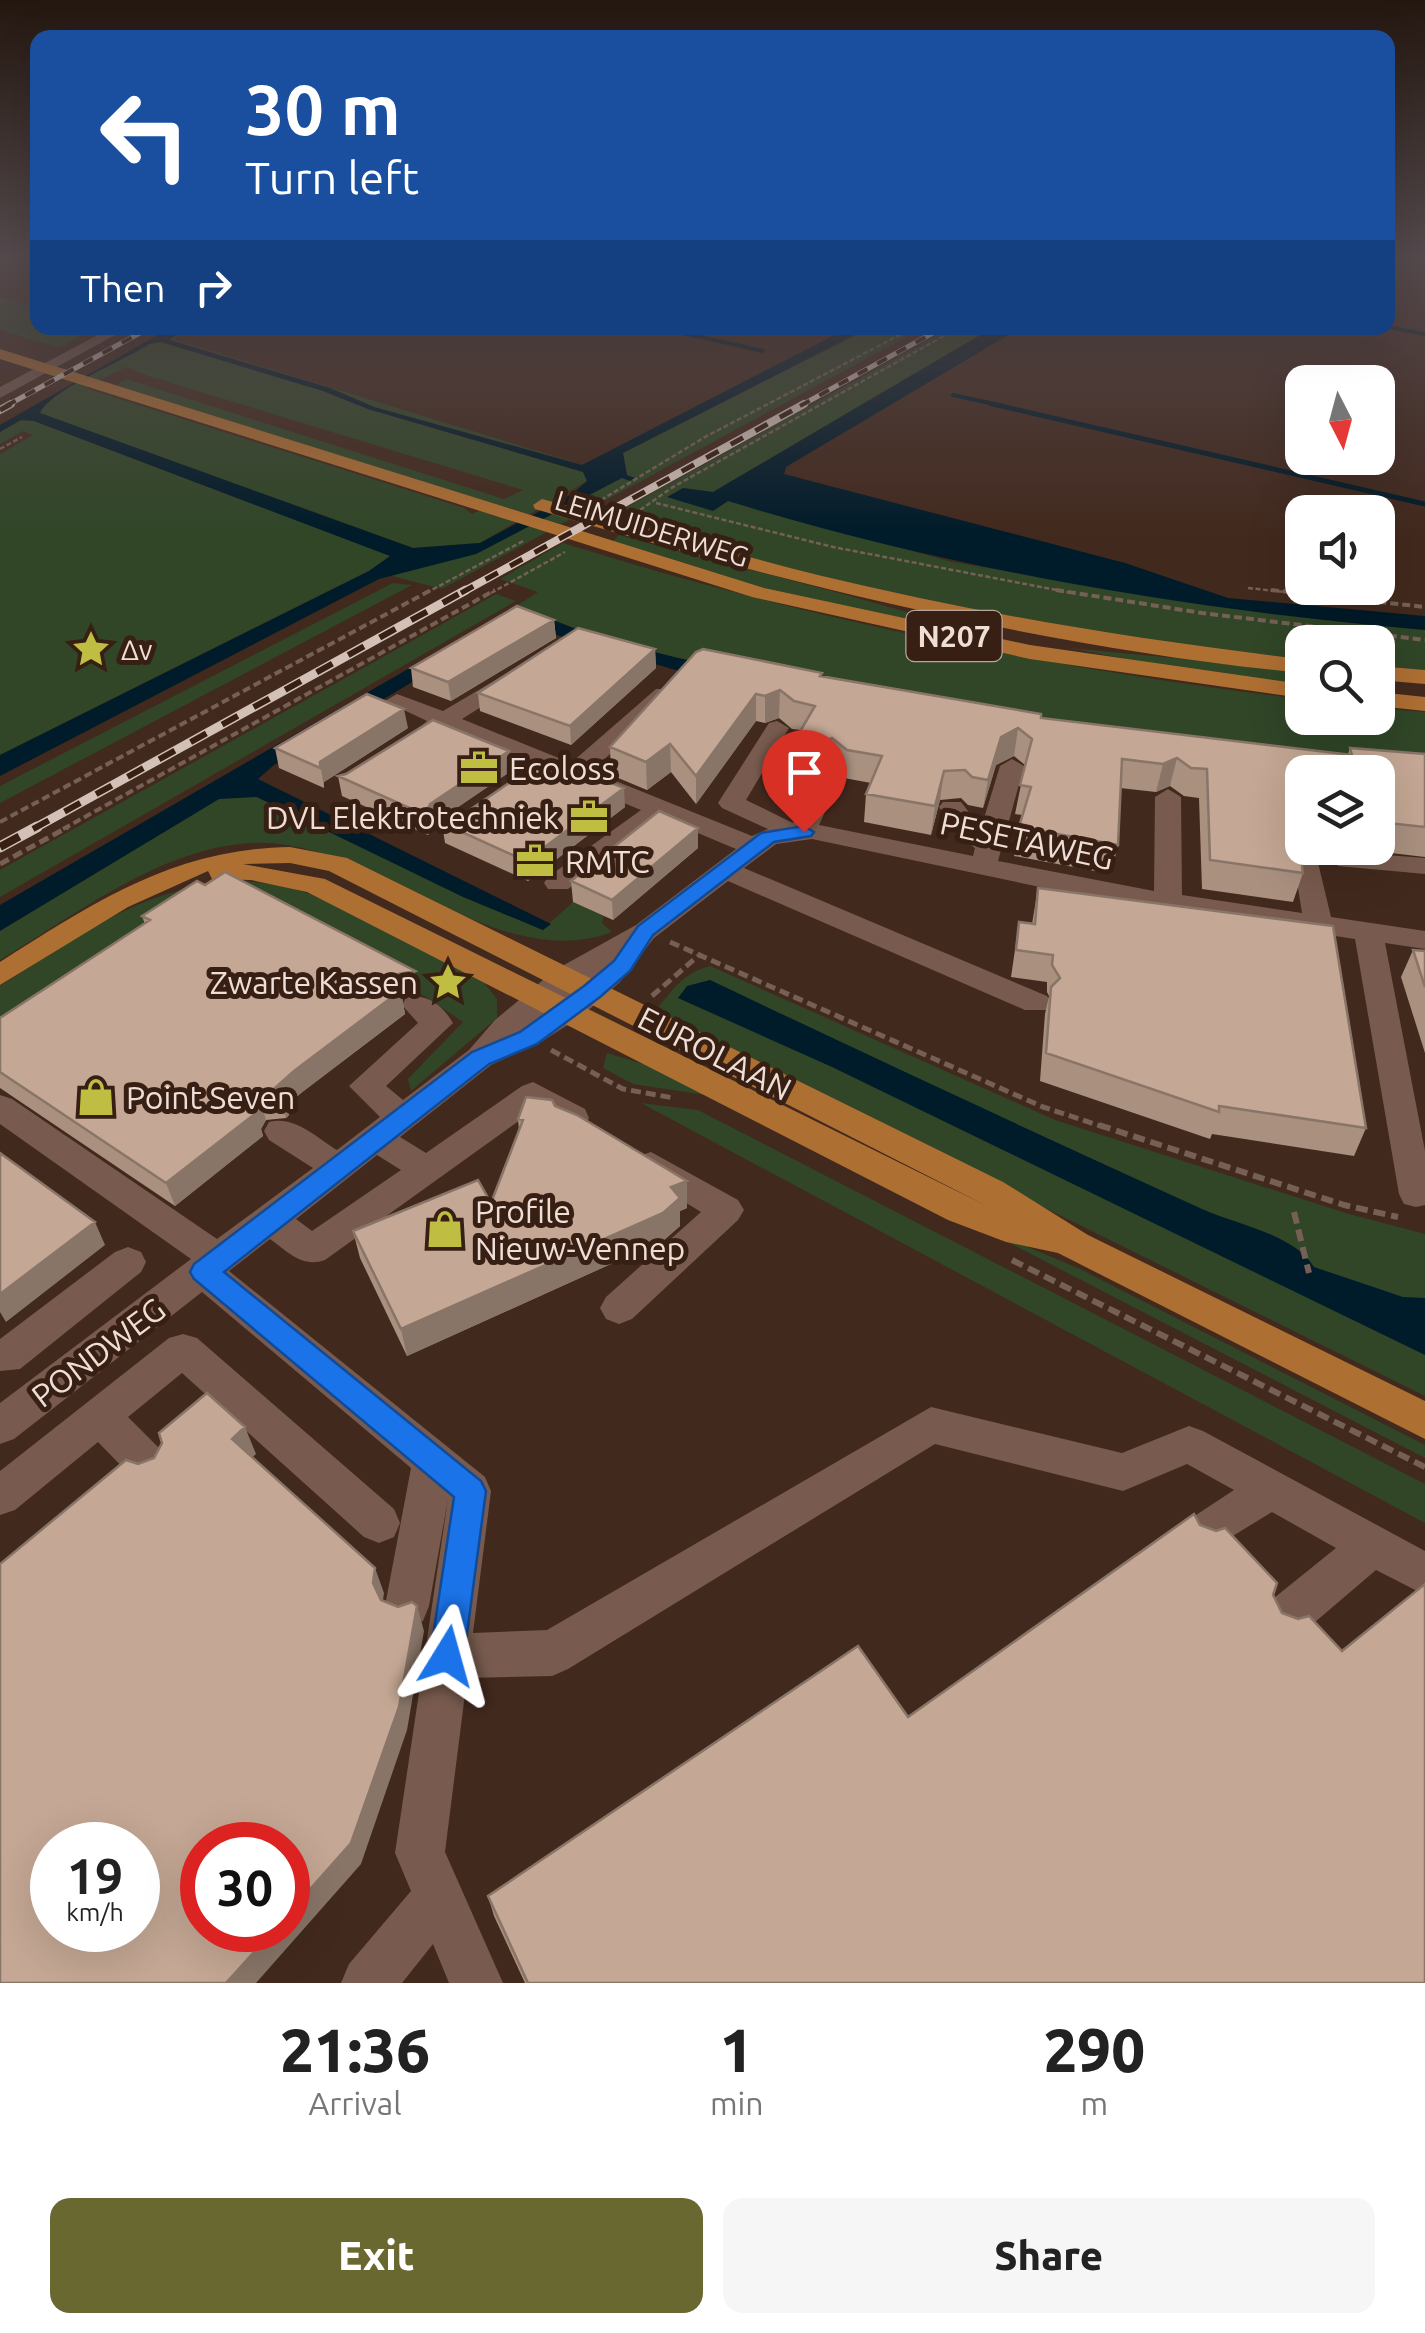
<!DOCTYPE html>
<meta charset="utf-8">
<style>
body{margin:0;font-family:Ubuntu,sans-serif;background:#f6f6f6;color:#222;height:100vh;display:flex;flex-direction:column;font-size:38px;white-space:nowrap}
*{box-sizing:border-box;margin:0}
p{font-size:32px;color:#767676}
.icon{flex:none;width:55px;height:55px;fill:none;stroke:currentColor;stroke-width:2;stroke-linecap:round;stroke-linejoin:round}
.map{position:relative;height:1983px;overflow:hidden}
.panel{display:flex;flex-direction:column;background:#fff;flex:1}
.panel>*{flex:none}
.banner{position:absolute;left:30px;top:30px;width:1365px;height:305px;border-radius:20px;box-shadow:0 10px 40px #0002;background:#1a4fa0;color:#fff;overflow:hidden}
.needle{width:65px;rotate:174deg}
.fabs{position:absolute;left:1285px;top:365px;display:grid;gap:20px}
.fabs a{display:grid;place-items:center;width:110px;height:110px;border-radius:20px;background:#fff;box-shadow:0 10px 40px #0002;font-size:50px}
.speed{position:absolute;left:30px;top:1822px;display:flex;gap:20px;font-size:50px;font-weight:700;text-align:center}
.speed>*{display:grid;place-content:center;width:130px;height:130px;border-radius:50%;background:#fff;box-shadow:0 10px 40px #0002;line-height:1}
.speed small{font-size:25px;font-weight:400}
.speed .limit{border:15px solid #d22;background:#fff;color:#111}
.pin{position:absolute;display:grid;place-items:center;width:85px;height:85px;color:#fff;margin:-102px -42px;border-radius:50% 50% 50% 0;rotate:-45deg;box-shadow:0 0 10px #0007}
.pin .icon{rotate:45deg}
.me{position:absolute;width:110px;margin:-55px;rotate:8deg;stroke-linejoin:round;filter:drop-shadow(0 0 8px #0008)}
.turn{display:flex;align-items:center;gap:35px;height:210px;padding:0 50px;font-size:45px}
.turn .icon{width:130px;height:130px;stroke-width:2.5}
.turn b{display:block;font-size:70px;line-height:85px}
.then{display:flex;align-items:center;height:95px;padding:0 50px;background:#0003;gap:20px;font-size:38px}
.eta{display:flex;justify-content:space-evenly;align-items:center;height:170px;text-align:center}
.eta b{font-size:60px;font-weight:800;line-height:70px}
.button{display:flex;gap:20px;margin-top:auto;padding:20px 50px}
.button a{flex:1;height:115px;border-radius:20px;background:#696830;color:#fff;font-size:40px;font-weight:800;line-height:115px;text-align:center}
.button a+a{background:#f6f6f6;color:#222}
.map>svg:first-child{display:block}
</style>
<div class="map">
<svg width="1425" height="1983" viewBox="0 0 1425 1983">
<rect width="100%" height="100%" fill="#42291d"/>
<!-- green -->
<path fill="#304627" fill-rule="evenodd" d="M0 297 37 308 38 328H96L59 348 0 330Z
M189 328 173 339 583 465 374 407 330 388 168 339Z
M869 328H923L442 589 388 575 476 554 627 475 623 453Z
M950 328H992L713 492 683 488 952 562 1193 601 1425 630V670L1378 666V642H1302V659C1070 634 831 596 611 516Z
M161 342 323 391 368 409 583 472 587 481 480 543 413 548 40 413C53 388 123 362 149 344ZM126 367 148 376 523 490 504 499 126 379 117 385 492 505 472 514 464 508 85 388Z
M21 420 34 421 391 556 369 571 0 755V454L33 435 23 431 0 444V432Z
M619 535C730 566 842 591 952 626L847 609 763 588 612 542Z
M563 543C805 619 1051 669 1302 699V718H1378V708L1425 712V765L1317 758 858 694 678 658 602 639 527 610H510L538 592 500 579Z
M393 583 412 585 0 803V786Z
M496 594 516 601 0 897V870Z
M1069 648 1302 670V685L1195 672Z
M238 796 256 797 542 930 573 902 604 916 602 923 612 932C494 976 373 838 253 843 161 847 76 915 0 960V930L219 799Z
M234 881C325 881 405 940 483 981L497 999V1018L411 1091 408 1079 463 1022 426 997 279 919 0 1037V986C82 935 135 890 234 881Z
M710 966 1055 1120 1349 1214 1425 1234V1396L653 1014C670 993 682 973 710 966Z
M607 1053 660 1069 712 1096 633 1084 603 1068Z
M641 1103 698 1110 1425 1484V1523Z
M969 1222 1080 1269 1425 1445V1458Z"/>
<!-- water -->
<path fill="#001b29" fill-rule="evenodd" d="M170 328H186L169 340 330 388 374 407 582 465 848 328H869L623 453 627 475 635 478 630 481 622 478 476 554 379 579 0 776V755L369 571 390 556 34 421 21 420 0 432V425ZM161 342 323 391 368 409 583 472 587 481 572 494 480 543 413 548 40 413C51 389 124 361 149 344Z
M992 328H1020L786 467 784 474 1125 563 1228 598 1425 616V630C1190 610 953 570 728 501L713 511 667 497 683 488 713 492Z
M510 610H527L602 639 678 658 858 694 1378 772H1316L696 676 512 622 274 765 258 779 551 924 543 930 463 897 257 797 219 799 0 931V905Z
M710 980C874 1058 1037 1134 1202 1209 1237 1225 1294 1234 1314 1267L1403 1297 1425 1298V1355L832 1067 678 998 687 986Z"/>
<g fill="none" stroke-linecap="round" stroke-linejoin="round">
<!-- stream-far1 -->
<path stroke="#001b29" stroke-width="4" d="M1388 327 1425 334
M661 328 763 351
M953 395 1003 406"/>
<!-- stream -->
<path stroke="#001b29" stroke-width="5" d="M992 404 1425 504"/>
<!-- path-far3 -->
<path stroke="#766055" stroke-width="2.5" stroke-dasharray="5 2.5" stroke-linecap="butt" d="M0 449 22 437
M601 500 705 437 913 328
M656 503 833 547 1072 593
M640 510 673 487 958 328
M1248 588 1294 593
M426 593 525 540
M491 593 565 552"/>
<!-- path-far2 -->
<path stroke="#766055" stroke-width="4" stroke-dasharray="8 4" stroke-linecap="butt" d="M1056 590 1202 613 1425 640
M1271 590 1425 607
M0 822 431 590
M63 829 495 590"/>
<!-- path-far1 -->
<path stroke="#766055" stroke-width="5" stroke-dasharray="10 5" stroke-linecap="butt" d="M0 864 68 827
M670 942 1043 1107 1107 1128
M652 996 698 956
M551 1050 623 1089 674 1098"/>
<!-- path -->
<path stroke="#766055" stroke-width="6" stroke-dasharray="12 6" stroke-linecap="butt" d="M1099 1125 1344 1205 1398 1217
M1294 1212 1309 1273
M1012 1260 1425 1467"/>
<!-- minor -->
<path fill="#785b4e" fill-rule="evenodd" d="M111 328H128L0 398V387Z
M511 671 519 673 522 678 519 683 462 719 571 763 656 689H672L676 694 672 699 591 771 752 836 768 829 722 808 718 803 769 723 777 721 789 728 746 800 793 823 815 777 828 769 841 777 819 825 973 856 975 848 960 838 939 807 943 802H961L981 828 1000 766 1012 759 1024 766 998 861 1154 891 1155 797 1168 789 1181 797 1182 895 1302 913 1293 856 1306 848 1315 850 1331 917 1425 931V949L1385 943 1425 1151V1205L1416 1207 1404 1204 1399 1194 1355 939 1121 904 812 839 776 844 744 868 1047 996 1051 1003 1047 1010H1025L728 881 654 938 620 982 583 1015 541 1042 491 1065 400 1137 426 1153 522 1086 533 1082 585 1109 589 1118 585 1127C565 1133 551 1120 534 1110L325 1260C302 1268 288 1252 270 1239L229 1271 485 1477 491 1491 473 1633 547 1630 931 1407 1122 1453 1189 1426 1203 1431 1425 1551V1595L1376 1570 1301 1634 1285 1640 1269 1634 1263 1618 1269 1602 1336 1548 1272 1512 1205 1553 1190 1547 1184 1533 1190 1519 1234 1490 1187 1464 1123 1491 935 1444 568 1669 552 1676 467 1678 445 1852 503 1983H449L433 1944 402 1983H341L349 1964 411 1891 395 1853 448 1499 429 1606 423 1621 407 1628 391 1621 385 1606 411 1468 202 1292 14 1439 0 1444V1403L191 1259 0 1124V1095L12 1099 217 1239 313 1168 269 1140 264 1131 269 1122C294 1115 316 1137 337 1150L380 1117 349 1086 418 1023 402 1005 406 998C426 992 443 1006 453 1023L386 1086 403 1100 469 1050 495 1020 555 970 636 925 736 849 662 818 568 889H548L544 883 548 877 641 810 446 730 431 736 423 734 419 729 427 721 385 701 397 694 443 711ZM377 1155 401 1170 312 1231 296 1219Z
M1348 852 1425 858V874L1338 866 1335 860 1338 854Z
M651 1152 738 1200 744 1210 738 1220 632 1319 619 1324 606 1319 600 1308 606 1297 701 1212 639 1174 634 1165 639 1156Z
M128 1247 141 1252 146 1262 141 1272 20 1369 0 1371V1339L115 1252Z
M183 1334 197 1338 394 1509 400 1523 394 1537 379 1543 364 1537 182 1373 128 1417 165 1454 171 1467 165 1480 150 1486 135 1480 98 1442 15 1510 0 1515V1471L169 1338Z"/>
<!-- major -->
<path fill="#ae6f33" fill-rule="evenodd" d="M0 349 764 588 1030 645 1302 684V698L1030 659 752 597 0 359Z
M542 499C636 523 728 553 822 576 980 614 1140 640 1302 659V673C1042 647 786 584 535 509L533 505Z
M1378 666 1425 670V684L1378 680Z
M1378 692 1425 697V711L1378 706Z
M290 847 347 858 1003 1182 1088 1235 1425 1401V1439L1058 1253 1006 1242 948 1220 307 892 251 880 212 879 208 871 128 907 0 985V962C95 902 173 849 290 847ZM290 863 329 871 987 1206 325 879 243 864Z"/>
<!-- rail-far3 casing -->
<g stroke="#d3c1b8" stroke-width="5">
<path id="rail-far3" d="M6 406 149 328
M800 406 942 328"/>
</g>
<!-- rail-far2 casing -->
<g stroke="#d3c1b8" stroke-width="8">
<path id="rail-far2" d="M0 410 11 404
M461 593 804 404"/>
</g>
<!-- rail-far1 casing -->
<g stroke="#d3c1b8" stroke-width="9">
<path id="rail-far1" d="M33 829 466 590"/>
</g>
<!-- rail casing -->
<g stroke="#d3c1b8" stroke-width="11">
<path id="rail" d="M0 847 37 827"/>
</g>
<!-- rail-far3 -->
<use href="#rail-far3" stroke="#371f13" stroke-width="4" stroke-dasharray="11" stroke-linecap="butt"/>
<!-- rail-far2 -->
<use href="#rail-far2" stroke="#371f13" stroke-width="5" stroke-dasharray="14" stroke-linecap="butt"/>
<!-- rail-far1 -->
<use href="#rail-far1" stroke="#371f13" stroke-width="6" stroke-dasharray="18" stroke-linecap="butt"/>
<!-- rail -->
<use href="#rail" stroke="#371f13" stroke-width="8" stroke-dasharray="22" stroke-linecap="butt"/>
</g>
<!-- wall -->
<path fill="#a9907f" d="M554 620 556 638 451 701 413 687 411 668Z
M655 649 656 668 571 745 480 711 478 693Z
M696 652 1041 718 1348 754 1350 748 1425 754V857L1348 848 1333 851 1331 855 1320 854 1316 848H1378V772H1302L1300 846 1303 873 1293 902 1202 889 1199 798 1184 796 1170 786 1156 792 1120 788 1118 845 1111 874 1014 856 1023 815 1015 814 1025 765 1014 756 996 765 983 808 968 805 961 798 940 800 931 835 864 822 866 794 871 783 844 778 830 766 816 772 794 768 795 740 801 730 792 729 779 718 765 723 756 721 696 804 671 772 647 790 611 775 610 747Z
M408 728 324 782V788L279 768 275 748Z
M511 771 433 824 428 835 342 796 338 776Z
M625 807 528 881 445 843 442 823Z
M698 828V848L613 920 573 902 571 881Z
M1038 888 1366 1128 1354 1156 1212 1134 1210 1139 1040 1081 1045 1014 1049 996 1047 992V982L1011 977 1019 922 1032 924Z
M142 916 419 993 403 996 402 998 405 1014 301 1093 286 1106 289 1115 286 1118 266 1120 261 1129 263 1136 175 1206 0 1088V1018L145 924Z
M1413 950 1425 951V1053L1401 977Z
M555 1106 687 1181V1208L680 1211V1226L664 1240 407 1356 360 1258 353 1231 491 1203 519 1130 518 1119Z
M1200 1525 1273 1595 1282 1613 1342 1651 1425 1983H525L494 1916 488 1896 908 1717Z"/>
<!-- shaded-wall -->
<path fill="#897568" d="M554 620 556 638 451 701 448 682Z
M655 649 656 668 571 745 570 726Z
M780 690 779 718 765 723V696Z
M756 694V721L696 804V776Z
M404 709 408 728 324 782V788L320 762Z
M1018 728 1014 756 996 765 983 808 988 780 1001 737Z
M832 738 830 766 816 772 818 744Z
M670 744 671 772 647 790 646 762Z
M509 751 511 771 433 824 428 835 425 815 430 804Z
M1177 758 1170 786 1156 792 1163 764Z
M944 771 940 800 931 835 935 806Z
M624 788 625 807 528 881 526 861Z
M1302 819V845L1287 849 1296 821Z
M698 828V848L613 920 612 900Z
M415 971 419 993 403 996 402 998 405 1014 301 1093 286 1106 289 1115 286 1118 279 1095 275 1088 394 983 398 974Z
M259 1097 266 1120 261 1129 263 1136 175 1206 166 1183Z
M687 1181V1208L680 1211V1226L664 1240 407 1356 401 1329 671 1187Z
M95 1222 105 1245 6 1322 0 1312V1294Z
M245 1427 256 1454 243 1465 232 1439Z
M375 1568 384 1593 382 1607 373 1583Z
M417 1606 424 1631 407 1730 361 1864 256 1983H226L274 1930H288V1914Z"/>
<!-- building -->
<path fill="#c4a794" stroke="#897568" stroke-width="2.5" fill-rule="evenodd" d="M517 606 554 620 448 682 411 668Z
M578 628 655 649 570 726 478 693Z
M703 649 822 673 820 676 1041 714V718L1352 755 1350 748 1425 754V827L1378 822V772H1302V819L1296 821 1303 873 1210 860 1207 769 1191 768 1177 758 1163 764 1122 759 1118 845 1019 827 1031 787 1020 785 1032 739 1018 728 1001 737 988 780 972 777 965 770 944 771 935 806 866 794 882 756 847 750 832 738 818 744 795 740 815 706 794 701 780 690 765 696 756 694 696 776 670 744 646 762 610 747 696 652Z
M367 694 404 709 320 762V768L275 748Z
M433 720 509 751 430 804 425 815 338 776 346 774Z
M538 763 588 783 594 776 624 788 526 861 442 823 452 822Z
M659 811 698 828 612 900 571 881Z
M225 872 415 971 398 974 394 983 400 991 294 1071 275 1088 282 1093 279 1095 259 1097 254 1106 256 1113 166 1183 0 1072V1018L150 920 142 916 197 881 205 885Z
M1038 888 1333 926 1366 1128 1219 1106V1112L1046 1053 1051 987 1060 978 1052 965 1053 955 1016 950 1019 922 1035 924Z
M1413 950 1425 951V987Z
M526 1097 552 1100 555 1106 577 1115 687 1181 671 1187 680 1198 663 1213 401 1329 353 1231 478 1180 491 1203 523 1120 518 1119Z
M0 1153 95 1222 0 1294Z
M207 1393 245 1427 232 1439 375 1568 373 1583 381 1600 398 1607 412 1602 417 1606 399 1707 351 1843 288 1914V1845H202V1930H274L226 1983H0V1564L126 1460 138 1464 154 1458 162 1443 159 1433ZM52 1845H138V1930H52Z
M1194 1514 1200 1525 1216 1531 1225 1528 1277 1583 1273 1595 1282 1613 1298 1619 1309 1616 1342 1651 1425 1584V1983H528L488 1896 858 1646 908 1717Z"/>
<!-- sky -->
<linearGradient id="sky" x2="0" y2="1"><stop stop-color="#241710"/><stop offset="0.48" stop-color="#54494c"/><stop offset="1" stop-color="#54494c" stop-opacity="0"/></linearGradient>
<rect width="1425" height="535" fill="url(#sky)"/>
<!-- route -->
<path fill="#1a73e8" stroke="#114b97" stroke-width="2.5" d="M804 826 814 832 811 836 774 842 653 935 630 971 600 997 537 1044 489 1064 224 1272 481 1481 486 1491 464 1656 459 1668 447 1673 435 1668 430 1656 454 1497 194 1279 190 1272 194 1264 472 1052 520 1032 584 986 614 961 638 926 761 833Z"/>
<!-- icons -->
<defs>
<g id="sight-bare" transform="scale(3)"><path d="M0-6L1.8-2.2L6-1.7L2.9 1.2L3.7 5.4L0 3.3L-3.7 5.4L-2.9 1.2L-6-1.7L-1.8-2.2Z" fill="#bfbe42" stroke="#371f13" stroke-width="2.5" paint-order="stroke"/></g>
<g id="office-bare" transform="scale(3)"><path d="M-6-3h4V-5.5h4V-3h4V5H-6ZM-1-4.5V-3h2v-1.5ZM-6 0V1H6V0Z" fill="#bfbe42" stroke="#371f13" stroke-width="2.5" paint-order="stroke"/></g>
<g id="shop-bare" transform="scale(3)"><path d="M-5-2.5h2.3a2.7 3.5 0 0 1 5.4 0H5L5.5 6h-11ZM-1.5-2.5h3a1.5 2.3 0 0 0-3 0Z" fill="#bfbe42" stroke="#371f13" stroke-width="2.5" paint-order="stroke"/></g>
</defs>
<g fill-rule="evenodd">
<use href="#sight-bare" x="91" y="649"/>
<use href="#office-bare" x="479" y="768"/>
<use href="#office-bare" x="589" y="817"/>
<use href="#office-bare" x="535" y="861"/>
<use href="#sight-bare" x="448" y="982"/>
<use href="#shop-bare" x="96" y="1097"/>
<use href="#shop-bare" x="445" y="1229"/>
</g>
<g text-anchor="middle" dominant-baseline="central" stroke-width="10" stroke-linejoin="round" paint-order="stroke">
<!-- far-street labels -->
<g font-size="28" fill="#efded6" stroke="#371f13">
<text transform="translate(652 528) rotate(17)">LEIMUIDERWEG</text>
</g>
<!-- far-poi labels -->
<g font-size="28" fill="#efded6" stroke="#371f13" text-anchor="start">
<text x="121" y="649">∆v</text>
</g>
<!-- shield labels -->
<rect fill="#371f13" stroke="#b8a59c" stroke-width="2.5" x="906.5" y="611" width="95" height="50" rx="8"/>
<g font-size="30" font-weight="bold" fill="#efded6">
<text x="954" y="636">N207</text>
</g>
<!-- poi labels -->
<g font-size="32" fill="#efded6" stroke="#371f13" text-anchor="start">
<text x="509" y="768">Ecoloss</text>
<text x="559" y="817" text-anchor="end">DVL Elektrotechniek</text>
<text x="565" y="861">RMTC</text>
<text x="418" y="982" text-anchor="end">Zwarte Kassen</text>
<text x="126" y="1097">Point Seven</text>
<text x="475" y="1211">Profile<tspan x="475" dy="37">Nieuw-Vennep</tspan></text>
</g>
<!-- street labels -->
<g font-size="32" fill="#efded6" stroke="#371f13">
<text transform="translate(1027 840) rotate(12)">PESETAWEG</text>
<text transform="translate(715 1053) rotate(27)">EUROLAAN</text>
<text transform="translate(98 1352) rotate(-37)">PONDWEG</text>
</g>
</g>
</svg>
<div class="fabs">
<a><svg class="needle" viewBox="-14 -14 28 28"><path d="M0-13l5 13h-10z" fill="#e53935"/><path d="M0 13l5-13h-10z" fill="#767676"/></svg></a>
<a><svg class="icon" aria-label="sound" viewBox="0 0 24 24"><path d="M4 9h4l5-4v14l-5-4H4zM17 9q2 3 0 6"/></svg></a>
<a><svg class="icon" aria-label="search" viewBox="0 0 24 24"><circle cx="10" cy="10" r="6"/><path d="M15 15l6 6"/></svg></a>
<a><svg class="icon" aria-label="layers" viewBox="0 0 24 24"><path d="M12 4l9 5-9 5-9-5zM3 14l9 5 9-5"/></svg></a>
</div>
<div class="speed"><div>19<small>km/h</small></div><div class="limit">30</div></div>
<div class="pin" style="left:804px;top:832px;background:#d93025"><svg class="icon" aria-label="arrive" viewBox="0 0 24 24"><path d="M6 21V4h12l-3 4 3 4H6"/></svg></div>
<svg class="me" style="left:447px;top:1656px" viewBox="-20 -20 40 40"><path d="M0-17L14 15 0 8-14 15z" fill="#1a73e8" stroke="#fff" stroke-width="4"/></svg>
<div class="banner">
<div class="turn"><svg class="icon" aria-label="left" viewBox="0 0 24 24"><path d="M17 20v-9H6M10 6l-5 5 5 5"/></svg><div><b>30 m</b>Turn left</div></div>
<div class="then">Then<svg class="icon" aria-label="right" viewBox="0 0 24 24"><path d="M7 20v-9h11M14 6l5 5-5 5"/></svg></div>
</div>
</div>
<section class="panel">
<div class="eta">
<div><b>21:36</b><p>Arrival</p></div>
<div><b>1</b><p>min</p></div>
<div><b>290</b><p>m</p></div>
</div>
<div class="button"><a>Exit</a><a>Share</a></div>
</section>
